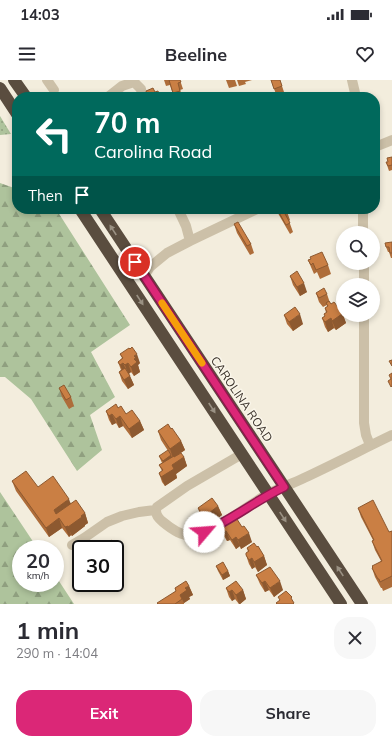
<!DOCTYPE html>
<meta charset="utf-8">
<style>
body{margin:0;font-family:Mulish,sans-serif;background:#f7f7f7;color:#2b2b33;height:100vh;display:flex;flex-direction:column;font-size:15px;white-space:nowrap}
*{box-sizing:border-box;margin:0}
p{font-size:13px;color:#7c7c81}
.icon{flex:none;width:22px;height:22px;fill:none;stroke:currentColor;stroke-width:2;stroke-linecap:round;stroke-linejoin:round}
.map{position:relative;height:524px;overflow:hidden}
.side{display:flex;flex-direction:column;background:#fff;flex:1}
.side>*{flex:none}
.top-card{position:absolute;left:12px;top:12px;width:368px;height:122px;border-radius:16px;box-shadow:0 2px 6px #0003;background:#00695c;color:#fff;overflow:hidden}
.buttons{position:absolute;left:336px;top:146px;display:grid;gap:8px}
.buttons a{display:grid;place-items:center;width:44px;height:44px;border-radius:50%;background:#fff;box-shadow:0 2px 6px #0003;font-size:20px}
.speed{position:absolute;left:12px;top:460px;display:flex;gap:8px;font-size:20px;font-weight:700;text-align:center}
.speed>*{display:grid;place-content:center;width:52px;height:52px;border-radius:50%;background:#fff;box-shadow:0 2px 6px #0003;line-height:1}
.speed small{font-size:10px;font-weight:400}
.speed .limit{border:2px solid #111;border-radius:6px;background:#fff;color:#111}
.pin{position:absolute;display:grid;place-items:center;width:34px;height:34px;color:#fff;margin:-17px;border:2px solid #fff;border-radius:50%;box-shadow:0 1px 4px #0007}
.me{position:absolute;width:44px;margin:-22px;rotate:63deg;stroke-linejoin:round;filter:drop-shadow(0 0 3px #0008)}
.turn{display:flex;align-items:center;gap:14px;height:84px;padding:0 16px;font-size:18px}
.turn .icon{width:52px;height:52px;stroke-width:2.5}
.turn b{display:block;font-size:28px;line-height:34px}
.then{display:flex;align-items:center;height:38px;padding:0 16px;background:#0003;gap:8px;font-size:15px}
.round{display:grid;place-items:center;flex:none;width:42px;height:42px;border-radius:16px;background:#f7f7f7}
.headline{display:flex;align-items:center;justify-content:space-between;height:68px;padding:0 16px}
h1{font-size:24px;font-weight:700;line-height:30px}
.action{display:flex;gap:8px;margin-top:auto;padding:8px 16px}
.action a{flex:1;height:46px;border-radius:16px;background:#db2777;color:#fff;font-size:16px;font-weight:700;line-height:46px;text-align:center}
.action a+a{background:#f7f7f7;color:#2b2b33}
.status{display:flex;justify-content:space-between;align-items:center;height:28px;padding:0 20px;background:#fff;direction:ltr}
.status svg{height:11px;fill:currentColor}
header{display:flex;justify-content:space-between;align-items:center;height:52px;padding:0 16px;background:#fff;font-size:18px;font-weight:700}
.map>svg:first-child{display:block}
</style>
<div class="status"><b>14:03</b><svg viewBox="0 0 49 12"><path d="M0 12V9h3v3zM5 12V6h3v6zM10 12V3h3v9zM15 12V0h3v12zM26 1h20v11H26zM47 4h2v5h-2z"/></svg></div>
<header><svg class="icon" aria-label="menu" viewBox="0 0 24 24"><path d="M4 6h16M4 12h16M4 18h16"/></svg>Beeline<svg class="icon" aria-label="heart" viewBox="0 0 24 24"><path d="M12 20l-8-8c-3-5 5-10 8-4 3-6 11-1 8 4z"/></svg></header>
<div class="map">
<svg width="392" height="524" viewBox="0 0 392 524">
<defs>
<pattern id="grass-dots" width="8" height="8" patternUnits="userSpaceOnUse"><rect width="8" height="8" fill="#aec39c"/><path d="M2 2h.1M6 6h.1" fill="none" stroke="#8f9f7f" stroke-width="1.8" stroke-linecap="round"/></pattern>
<pattern id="forest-firs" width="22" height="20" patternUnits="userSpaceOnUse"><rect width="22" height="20" fill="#aec39c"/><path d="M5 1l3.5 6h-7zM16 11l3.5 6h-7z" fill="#8f9f7f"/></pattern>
</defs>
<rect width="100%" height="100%" fill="#f3eddd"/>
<!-- grass -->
<path fill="url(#grass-dots)" d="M0 36 11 54 0 55Z"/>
<!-- forest -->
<path fill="url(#forest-firs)" d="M0 103 17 109V129H56L130 245 91 272 115 317 90 335 102 370 77 391 31 319 5 297H0Z
M0 412 38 469H21V503H55V495L74 524H0Z"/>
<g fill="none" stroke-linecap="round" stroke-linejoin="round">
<!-- minor -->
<path stroke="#ccc0a8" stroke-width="10" d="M47 0 54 10
M352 0 356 17
M108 17 122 6 134 2 141 9 142 17
M375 67 392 60
M178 129 186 146 190 161
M363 129V153
M364 183V205
M144 196 150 187 167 173 190 161 257 129
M364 235V343L366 355 370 365
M242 374 187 406 157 427C154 433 158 438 163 442 169 447 181 456 190 455 212 455 248 425 268 414 279 408 292 404 304 398 334 384 363 369 392 355
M72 465 84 458 107 442 122 436 139 432 155 430"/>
<!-- highway -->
<path stroke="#5a4d3f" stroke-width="12" d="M14 0 26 17
M0 8 17 34
M80 129 341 524
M100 129 362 524"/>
</g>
<!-- wall -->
<path fill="#ae6d3a" d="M164 0H180L183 9 180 10 183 17H174L170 5 166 6Z
M226 0H235L237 6 229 8Z
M237 0H252L245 2 246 4 239 6Z
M271 0H280L285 15 280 17H277Z
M392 77V90L389 91 386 82H388Z
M276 129H286L290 140 289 141 293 152 290 154 279 135Z
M234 144 251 164 254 173 250 175 237 153Z
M392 162V178H391L389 172H388L386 167Z
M308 180 328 185 331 194 320 199 317 192 314 194Z
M290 196 307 212 300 216 293 205Z
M316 213 327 214 330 223 344 238 346 243 336 250 334 248 328 252 325 247 322 238 325 236 324 234 326 233 325 228 327 227V225L323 227 319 222Z
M284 235 303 244 293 251 287 244Z
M120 274 140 283 138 285 140 292 134 296 131 292 129 294 134 305 128 309 122 301 119 292 121 290 118 282 122 278Z
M59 308 71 317 74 326 69 329 62 317Z
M118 328 126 334 140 341 144 350 132 358 123 346 119 348 116 343 112 345 109 340 106 331Z
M171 349 181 361 185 370 178 375 184 377 187 386 176 394 177 398 165 406 162 402 159 393 162 391 159 385 162 383 159 376 171 375 172 377 161 360 158 351Z
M12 401 38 407 71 423 85 433 88 443 85 445V446L72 456 71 455 69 457 62 448 49 457 16 411Z
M218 426 222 435 207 446 201 438 198 428Z
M358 428 389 452 392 451V507L383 511 382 508H381L375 497 372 488 381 481 375 470 372 461 373 460 361 437Z
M223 443 252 462 241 469 240 466 236 469 230 460 227 461 224 456 220 447 224 445Z
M108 463 119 472 123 481 119 484 115 477V469H110Z
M257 467 264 476 267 485 258 492 255 487 252 489 249 484 246 475 248 472 247 468Z
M216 486 228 491 230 496 223 500 218 491Z
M256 495 283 510 274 517 269 510 265 512 260 504Z
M189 506 193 515 189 517 190 519 184 523V524H158L176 511 175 508Z
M226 508 243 510 246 519 240 524H239L235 519 232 521 229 517Z"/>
<!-- shaded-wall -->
<path fill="#8d5930" d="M304 203 307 212 300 216 297 207Z
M341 229 346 243 336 250 332 241Z
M300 234 303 244 293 251 289 242Z
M331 238 334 248 328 252 325 242Z
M137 274 140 283 138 285 140 292 134 296 131 287 134 276Z
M123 283 127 292 124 294 120 285Z
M128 283 131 292 128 294 125 285Z
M130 296 134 305 128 309 124 300Z
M112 334 116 343 112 345 109 336Z
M120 336 123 346 119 348 116 339Z
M140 341 144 350 132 358 129 349Z
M181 361 185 370 173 378 170 369Z
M171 375 174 384 184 377 187 386 176 394 177 398 165 406 161 397 166 390 163 381Z
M69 419 72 428 57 439 54 430Z
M218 426 222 435 207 446 204 437Z
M85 433 88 443 85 445V446L72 456 68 447Z
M59 438 62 448 49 457 46 448Z
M68 446 71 455 69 457 65 447Z
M226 451 230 460 227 461 224 452Z
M249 453 252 462 241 469 238 460Z
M236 457 240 466 236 469 232 460Z
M119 472 123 481 119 484 116 475Z
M264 476 267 485 258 492 254 482Z
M252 478 255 487 252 489 249 480Z
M228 491 230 496 223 500 222 495Z
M265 501 269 510 265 512 262 503Z
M280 501 283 510 274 517 270 508Z
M189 506 193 515 189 517 190 519 184 523 180 515 185 508Z
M232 510 235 519 232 521 229 512Z
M243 510 246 519 240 524H239L236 515Z"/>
<!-- building -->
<path fill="#ca7f44" stroke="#8d5930" d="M169 0H180L181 2 178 3 180 11 173 13Z
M271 0H280L282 6 274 9Z
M153 8 155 12 158 11 160 17H148L146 11Z
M392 77V85L388 86 386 82H388L387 78Z
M277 129H286L287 130 284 132 290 143 286 145Z
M238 142 251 164 247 166 234 144Z
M392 162V173H390L389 167H386L385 163Z
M322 172 328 185 316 190 313 183 311 185 308 180 311 179 310 177Z
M297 191 304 203 297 207 290 196Z
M324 208 327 214 319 218 316 213Z
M329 221 331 224 334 222 338 227 339 226 341 229 340 230 342 234 332 241 331 238 325 242 322 238 325 236 324 234 327 232 325 228 328 226 326 223Z
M295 227 300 234 289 242 284 235Z
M132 267 137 274 134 276 136 278 134 279 137 282 131 287 128 283 125 285 123 283 120 285 118 282 123 278 120 274 129 268 130 269Z
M392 280V286L389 281Z
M125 288 130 296 124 300 119 292Z
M392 293V306L391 307 388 301 391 299 389 295Z
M64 305 71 317 66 320 59 308Z
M116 324 118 328 121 326 126 334 132 330 140 341 129 349 120 336 116 339 112 334 109 336 106 331Z
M168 344 171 349 172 348 181 361 170 369 158 351Z
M168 370 171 375 163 381 159 376Z
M181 373 184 377 172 385 174 389 161 397 159 393 163 390 159 385 174 376V377Z
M26 391 38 407 53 396 69 419 54 430 56 434 76 420 85 433 81 436 82 437 68 447V446L65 447 59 438 46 448 12 401Z
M212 418 218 426 204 437 198 428Z
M373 420 389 452 392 451V496L380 502 379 499H378L372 488 373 487 372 486 382 481 372 461 374 460 358 428Z
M235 436 242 447 244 446 249 453 238 460 236 457 232 460 226 451 224 452 220 447 224 445 223 443Z
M112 460 119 472 116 475 115 474V469H112L108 463Z
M254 463 257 467 258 466 264 476 254 482 252 478 249 480 246 475V473L249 471 247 468Z
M223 482 228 491 222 495 216 486Z
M270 487 280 501 270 508 265 501 262 503 256 495Z
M186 501 189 506 185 508 187 510 180 515 182 519 175 524H158L157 523 176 511 175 508Z
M236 501 243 510 236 515 232 510 229 512 226 508Z
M286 511 292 517 291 518 294 523 293 524H277L276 523 280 520 278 517Z"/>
<!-- one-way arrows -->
<defs><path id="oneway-solid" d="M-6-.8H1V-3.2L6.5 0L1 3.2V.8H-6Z"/></defs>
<g fill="#9a9183">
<use href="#oneway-solid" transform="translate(113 150) rotate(-123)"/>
<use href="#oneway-solid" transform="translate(140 220) rotate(57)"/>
<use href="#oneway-solid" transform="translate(212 328) rotate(57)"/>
<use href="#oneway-solid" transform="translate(283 437) rotate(57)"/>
<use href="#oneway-solid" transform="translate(340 491) rotate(-123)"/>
</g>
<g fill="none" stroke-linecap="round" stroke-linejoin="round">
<!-- route casing -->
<g stroke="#8e194d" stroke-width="10">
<path id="route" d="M135 182 284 407C256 420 232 440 204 452"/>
</g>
<!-- route -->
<use href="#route" stroke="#db2777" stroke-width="7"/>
<!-- slow -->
<path stroke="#f59e0b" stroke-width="7" d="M162 223 202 283"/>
</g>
<g text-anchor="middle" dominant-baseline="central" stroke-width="3" stroke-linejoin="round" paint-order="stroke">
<!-- street labels -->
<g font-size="12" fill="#393129" stroke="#faf6ea">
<text transform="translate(242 319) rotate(56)">CAROLINA ROAD</text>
</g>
</g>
</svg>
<div class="buttons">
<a><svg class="icon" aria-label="search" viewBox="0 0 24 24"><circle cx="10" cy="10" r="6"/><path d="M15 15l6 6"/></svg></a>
<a><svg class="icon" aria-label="layers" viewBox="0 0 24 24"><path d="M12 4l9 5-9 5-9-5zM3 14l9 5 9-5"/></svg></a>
</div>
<div class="speed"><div>20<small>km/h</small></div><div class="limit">30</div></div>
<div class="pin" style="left:135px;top:182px;background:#d93025"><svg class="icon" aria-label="arrive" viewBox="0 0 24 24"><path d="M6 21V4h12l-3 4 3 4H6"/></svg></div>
<svg class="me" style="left:204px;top:452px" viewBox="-20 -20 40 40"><circle r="19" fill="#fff"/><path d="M0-13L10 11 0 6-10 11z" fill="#db2777"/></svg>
<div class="top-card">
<div class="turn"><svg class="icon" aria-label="left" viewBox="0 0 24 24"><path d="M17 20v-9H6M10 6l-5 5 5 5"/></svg><div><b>70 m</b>Carolina Road</div></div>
<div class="then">Then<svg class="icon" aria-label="arrive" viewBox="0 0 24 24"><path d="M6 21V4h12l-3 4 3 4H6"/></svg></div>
</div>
</div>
<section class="side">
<div class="headline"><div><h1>1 min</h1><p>290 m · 14:04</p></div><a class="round"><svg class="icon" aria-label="close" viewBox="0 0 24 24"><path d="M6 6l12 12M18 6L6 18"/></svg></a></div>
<div class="action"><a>Exit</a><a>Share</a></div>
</section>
